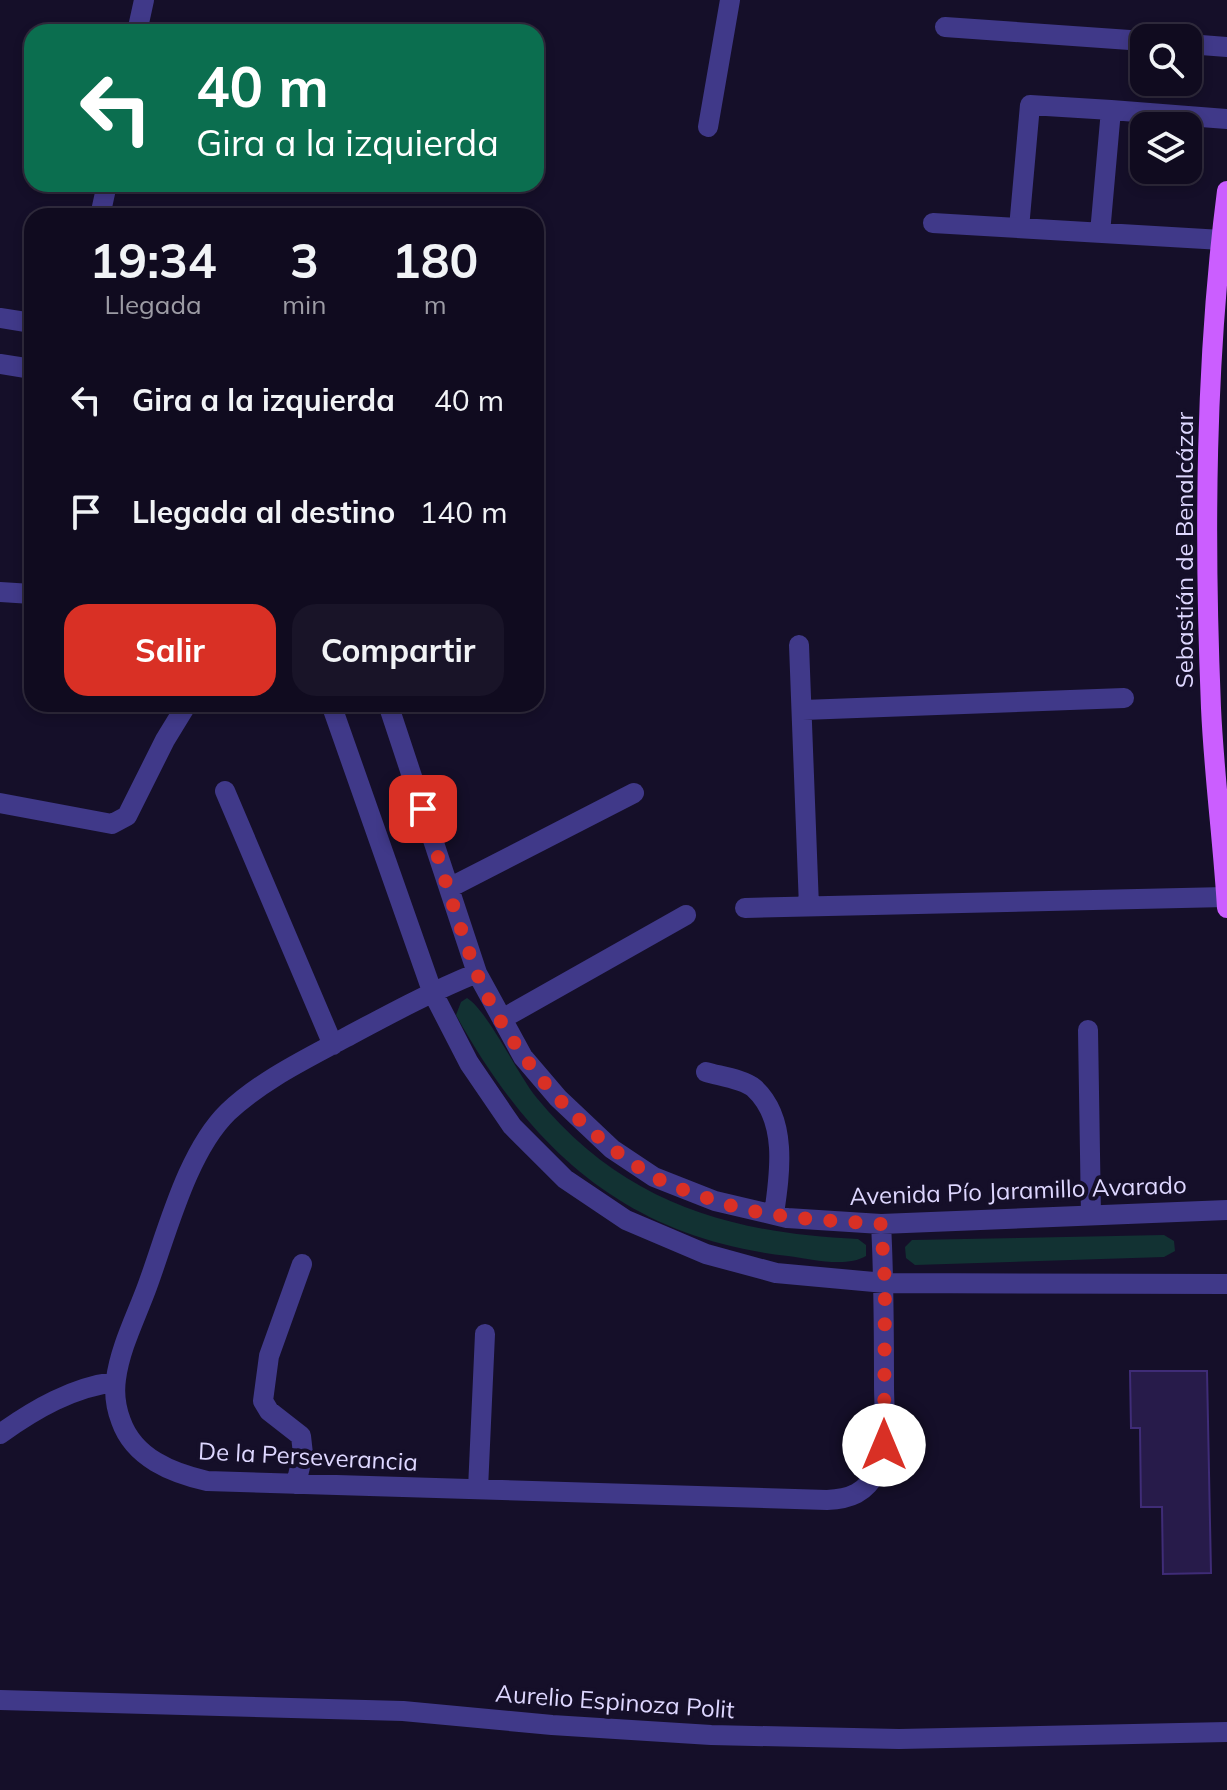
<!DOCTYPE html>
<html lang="es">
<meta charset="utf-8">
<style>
body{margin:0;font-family:Mulish,sans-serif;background:#191428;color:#f1f3f6;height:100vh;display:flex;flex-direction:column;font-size:30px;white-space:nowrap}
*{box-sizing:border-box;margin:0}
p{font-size:26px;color:#9c9ba4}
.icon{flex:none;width:44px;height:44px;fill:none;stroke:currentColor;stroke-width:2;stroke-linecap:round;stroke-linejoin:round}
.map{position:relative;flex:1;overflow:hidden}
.sheet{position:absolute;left:24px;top:208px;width:520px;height:504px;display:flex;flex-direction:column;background:#100b1f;border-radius:24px;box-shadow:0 4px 12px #0003,0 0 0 2px #302b3d}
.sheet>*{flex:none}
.banner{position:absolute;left:24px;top:24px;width:520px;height:168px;border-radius:24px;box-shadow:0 4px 12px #0003,0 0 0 2px #302b3d;background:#0b6e4f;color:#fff;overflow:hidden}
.fabs{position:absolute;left:1130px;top:24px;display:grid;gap:16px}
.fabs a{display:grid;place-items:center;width:72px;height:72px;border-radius:16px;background:#100b1f;box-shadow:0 4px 12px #0003,0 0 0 2px #302b3d;font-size:40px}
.pin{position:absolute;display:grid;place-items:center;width:68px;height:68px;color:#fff;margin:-34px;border-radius:16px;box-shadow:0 4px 12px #0006}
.me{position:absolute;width:88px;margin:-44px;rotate:0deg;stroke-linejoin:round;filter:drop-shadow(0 0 6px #0008)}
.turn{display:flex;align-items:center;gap:28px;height:168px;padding:0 40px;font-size:36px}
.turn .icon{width:104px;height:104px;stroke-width:2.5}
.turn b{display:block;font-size:56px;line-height:68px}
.eta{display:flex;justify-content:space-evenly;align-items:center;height:136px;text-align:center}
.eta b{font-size:48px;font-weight:700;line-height:56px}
.primary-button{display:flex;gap:16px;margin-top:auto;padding:16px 40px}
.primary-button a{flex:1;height:92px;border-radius:24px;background:#d93025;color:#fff;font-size:32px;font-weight:700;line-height:92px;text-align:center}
.primary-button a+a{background:#191428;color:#f1f3f6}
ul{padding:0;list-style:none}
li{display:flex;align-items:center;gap:24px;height:112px;padding:0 40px}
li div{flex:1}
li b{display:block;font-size:30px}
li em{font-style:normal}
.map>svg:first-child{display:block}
</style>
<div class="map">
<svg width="1227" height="1790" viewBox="0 0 1227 1790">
<rect width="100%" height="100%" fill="#150f29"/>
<!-- green -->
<path fill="#123233" d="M467 998C487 1010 517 1073 536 1097 622 1202 727 1233 858 1239L866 1245V1256C846 1268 811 1259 788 1256 628 1238 532 1152 456 1015L461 1002Z
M1164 1235 1174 1241 1175 1251 1164 1257 915 1265 906 1258 905 1247 912 1240Z"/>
<!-- building -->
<path fill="#271b4a" stroke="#3f2c77" stroke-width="2" d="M1130 1371H1207L1211 1573 1163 1574 1162 1507H1141L1140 1428H1131Z"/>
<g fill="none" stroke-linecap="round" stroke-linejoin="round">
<!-- minor -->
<path stroke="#403989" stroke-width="20" d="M945 27 1144 41
M137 32 144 0
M1188 44 1227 47
M708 127 730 0
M100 216 107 184
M933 223 1222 240
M1019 228 1030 105 1111 110
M1100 233 1111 110 1227 119
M0 318 32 323
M0 364 32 369
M0 592 32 594
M799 645 809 907
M331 704 432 991 469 1063 512 1126 565 1179 626 1220 706 1254 776 1273 885 1283 1227 1284
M388 704 477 973 523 1057 558 1098 612 1149 654 1177 715 1201 787 1218 881 1224 1227 1210
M803 710 1124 698
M225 791 333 1045
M0 803 112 824 127 816 165 740 187 704
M449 888 634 793
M745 908 1226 897
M477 973C430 992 386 1016 341 1040 302 1061 261 1081 228 1112 187 1152 167 1233 147 1287 136 1317 120 1348 116 1379 114 1393 116 1408 121 1421 134 1458 172 1473 207 1481L827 1500C850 1499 866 1493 877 1471 889 1446 884 1413 884 1386 884 1332 884 1278 881 1224
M502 1019 686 915
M1088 1030 1091 1216
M706 1072C719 1076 743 1079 754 1088 788 1119 780 1173 774 1214
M0 1434C35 1409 73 1387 115 1382
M296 1484 303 1454 301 1436 269 1411 263 1401 269 1356 302 1264
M478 1489 485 1334
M0 1700 403 1711 552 1725 711 1735 899 1739 1227 1732"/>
<!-- major -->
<path stroke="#cb5eff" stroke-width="20" d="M1227 191C1205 362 1204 536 1211 708 1214 775 1223 841 1227 908"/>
</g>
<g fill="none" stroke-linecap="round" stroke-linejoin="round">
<!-- route -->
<path stroke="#d93025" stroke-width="14" stroke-dasharray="0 25.2" d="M423 809C440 863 456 918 476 971 507 1050 578 1132 651 1175 669 1186 693 1193 713 1200 767 1219 825 1220 881 1224L885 1283 884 1445"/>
</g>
<g text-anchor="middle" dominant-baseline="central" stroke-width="8" stroke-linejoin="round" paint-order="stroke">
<!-- street labels -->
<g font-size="24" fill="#ded7ff" stroke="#150f29">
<text transform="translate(1184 550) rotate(-90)">Sebastián de Benalcázar</text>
<text transform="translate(1018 1190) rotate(-2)">Avenida Pío Jaramillo Avarado</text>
<text transform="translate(308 1456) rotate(3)">De la Perseverancia</text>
<text transform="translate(615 1701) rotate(4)">Aurelio Espinoza Polit</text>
</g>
</g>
</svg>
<div class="fabs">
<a><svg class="icon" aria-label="search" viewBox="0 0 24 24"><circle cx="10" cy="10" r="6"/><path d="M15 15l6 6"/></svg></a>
<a><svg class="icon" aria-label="layers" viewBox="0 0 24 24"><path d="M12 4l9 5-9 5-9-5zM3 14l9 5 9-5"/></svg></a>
</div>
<div class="pin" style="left:423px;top:809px;background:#d93025"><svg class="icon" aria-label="arrive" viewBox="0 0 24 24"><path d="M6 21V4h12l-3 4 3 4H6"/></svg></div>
<svg class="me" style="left:884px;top:1445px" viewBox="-20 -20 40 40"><circle r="19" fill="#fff"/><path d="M0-13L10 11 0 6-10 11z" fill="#d93025"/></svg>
<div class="banner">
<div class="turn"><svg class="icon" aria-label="left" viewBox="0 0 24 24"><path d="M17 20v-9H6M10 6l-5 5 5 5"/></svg><div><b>40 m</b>Gira a la izquierda</div></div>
</div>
<section class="sheet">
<div class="eta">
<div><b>19:34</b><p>Llegada</p></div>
<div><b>3</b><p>min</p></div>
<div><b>180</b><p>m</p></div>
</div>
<ul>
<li><svg class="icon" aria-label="left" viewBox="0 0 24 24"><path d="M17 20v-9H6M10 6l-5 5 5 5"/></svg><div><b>Gira a la izquierda</b></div><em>40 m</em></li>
<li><svg class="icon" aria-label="arrive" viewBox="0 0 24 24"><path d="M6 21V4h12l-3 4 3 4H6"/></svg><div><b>Llegada al destino</b></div><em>140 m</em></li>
</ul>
<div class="primary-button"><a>Salir</a><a>Compartir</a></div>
</section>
</div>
